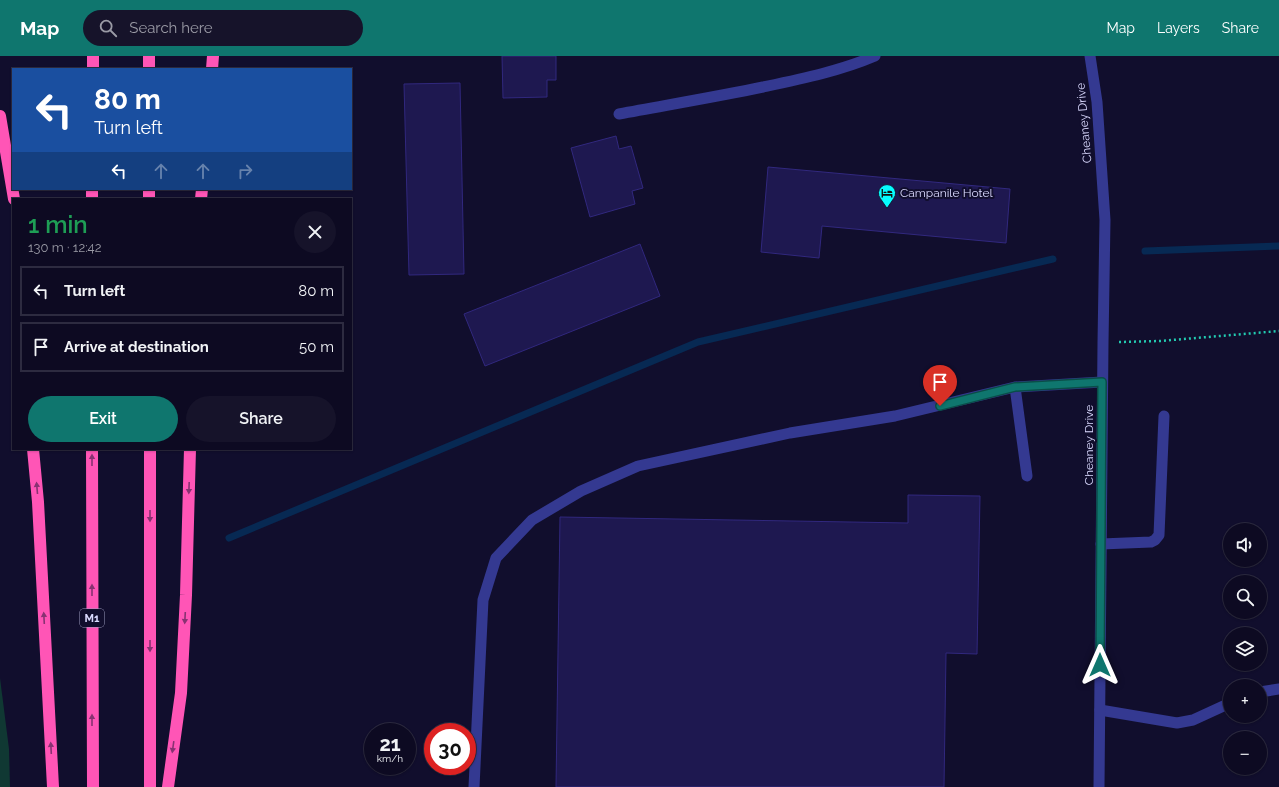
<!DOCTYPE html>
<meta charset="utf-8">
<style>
body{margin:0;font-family:Raleway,sans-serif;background:#16132a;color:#f1f3f6;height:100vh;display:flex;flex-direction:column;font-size:15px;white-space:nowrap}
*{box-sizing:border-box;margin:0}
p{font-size:13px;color:#9a9aa5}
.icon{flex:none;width:22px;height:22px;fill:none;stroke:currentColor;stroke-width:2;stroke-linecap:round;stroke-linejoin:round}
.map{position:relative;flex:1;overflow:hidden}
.drawer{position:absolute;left:12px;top:142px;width:340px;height:252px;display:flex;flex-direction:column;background:#0d0a22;border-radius:0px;box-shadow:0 1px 3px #0004,0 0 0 1px #2d2b40}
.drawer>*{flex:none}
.hud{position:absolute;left:12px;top:12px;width:340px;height:122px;border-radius:0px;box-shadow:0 1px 3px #0004,0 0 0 1px #2d2b40;background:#1a4fa0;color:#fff;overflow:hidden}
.buttons{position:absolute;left:1223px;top:467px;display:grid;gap:8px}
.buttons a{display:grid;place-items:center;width:44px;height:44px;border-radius:50%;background:#0d0a22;box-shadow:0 1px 3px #0004,0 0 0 1px #2d2b40;font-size:20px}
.speed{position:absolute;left:364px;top:667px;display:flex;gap:8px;font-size:20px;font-weight:700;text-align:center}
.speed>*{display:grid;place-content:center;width:52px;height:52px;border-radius:50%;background:#0d0a22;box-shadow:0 1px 3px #0004,0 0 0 1px #2d2b40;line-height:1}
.speed small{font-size:10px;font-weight:400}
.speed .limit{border:6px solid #d22;background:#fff;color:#111}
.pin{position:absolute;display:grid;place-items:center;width:34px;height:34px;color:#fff;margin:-41px -17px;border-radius:50% 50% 50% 0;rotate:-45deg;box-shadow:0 0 4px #0007}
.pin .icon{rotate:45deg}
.me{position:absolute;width:44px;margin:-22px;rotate:0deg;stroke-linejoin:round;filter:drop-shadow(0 0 3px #0008)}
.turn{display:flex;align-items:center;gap:14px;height:84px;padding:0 16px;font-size:18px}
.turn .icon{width:52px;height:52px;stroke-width:2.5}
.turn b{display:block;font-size:28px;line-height:34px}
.lanes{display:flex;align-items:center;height:38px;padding:0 16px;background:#0003;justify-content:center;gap:20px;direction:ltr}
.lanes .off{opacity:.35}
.round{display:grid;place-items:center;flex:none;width:42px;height:42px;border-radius:21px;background:#16132a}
.overview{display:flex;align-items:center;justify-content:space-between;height:68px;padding:0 16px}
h1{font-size:24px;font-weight:600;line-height:30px;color:#1e9e55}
.primary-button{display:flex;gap:8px;margin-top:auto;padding:8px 16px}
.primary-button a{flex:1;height:46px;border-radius:24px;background:#0f766e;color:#fff;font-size:16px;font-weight:600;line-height:46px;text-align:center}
.primary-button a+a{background:#16132a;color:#f1f3f6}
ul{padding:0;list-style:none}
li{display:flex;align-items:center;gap:12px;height:50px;margin:0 8px 6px;padding:0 8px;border:2px solid #2d2b40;border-radius:0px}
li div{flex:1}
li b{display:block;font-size:15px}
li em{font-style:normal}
header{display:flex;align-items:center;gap:24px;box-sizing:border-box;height:56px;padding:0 20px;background:#0f766e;color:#fff}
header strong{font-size:19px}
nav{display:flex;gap:22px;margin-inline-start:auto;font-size:14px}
.search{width:280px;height:36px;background:#16132a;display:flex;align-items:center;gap:10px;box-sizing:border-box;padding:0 14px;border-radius:22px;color:#9a9aa5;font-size:15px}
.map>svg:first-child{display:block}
</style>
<header>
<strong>Map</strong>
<div class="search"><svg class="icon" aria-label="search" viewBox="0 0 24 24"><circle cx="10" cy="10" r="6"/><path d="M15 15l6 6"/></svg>Search here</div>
<nav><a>Map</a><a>Layers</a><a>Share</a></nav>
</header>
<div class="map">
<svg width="1279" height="731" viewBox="0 0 1279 731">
<rect width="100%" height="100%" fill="#110e2d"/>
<!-- green -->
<path fill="#103833" d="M0 622 9 693 10 731H0Z"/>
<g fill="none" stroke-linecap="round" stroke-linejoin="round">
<!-- stream -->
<path stroke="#072953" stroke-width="7" d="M1145 195 1279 190
M229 482 698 286 1053 203"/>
</g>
<!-- building -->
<path fill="#1e1850" stroke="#31287e" d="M502 0H556V24H547V41L503 42Z
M460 27 464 218 409 219 404 28Z
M616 80 619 93 631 90 643 132 632 135 635 148 590 161 571 92Z
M768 111 1010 133 1006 187 822 170 819 202 761 196Z
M640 188 660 240 485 310 464 258Z
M908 439 980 440 977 598 946 597 944 731H556L560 461 908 467Z"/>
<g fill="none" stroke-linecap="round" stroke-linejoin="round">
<!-- path -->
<path stroke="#22cbb1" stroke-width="2.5" stroke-dasharray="2 3" stroke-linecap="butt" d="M1119 286 1160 285 1279 275"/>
<!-- service -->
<path stroke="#343991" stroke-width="11" d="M1015 331 1027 420
M1101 488 1151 486 1155 484 1159 479 1164 360
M1260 636 1279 633
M1100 654 1177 667 1193 664 1230 647
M474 731 483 544 496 502 532 464 581 435 638 410 790 377 895 360 1015 331 1102 326"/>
<!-- minor -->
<path stroke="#343991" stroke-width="11" d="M1090 0 1097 46 1105 164 1103 287 1099 731
M619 58C667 49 715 41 763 31 801 23 840 15 875 0"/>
<!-- motorway -->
<path stroke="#ff55b6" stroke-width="12" d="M149 0V13
M93 13V0
M212 13 213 0
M0 60 14 143
M149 133V143
M92 143V133
M201 143 202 133
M33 393 38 446 53 731
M92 393 93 731
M150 393V731
M168 731 181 637 186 539 190 393"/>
</g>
<!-- one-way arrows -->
<defs><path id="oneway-solid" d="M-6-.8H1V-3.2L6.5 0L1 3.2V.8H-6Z"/></defs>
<g fill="#883272">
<use href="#oneway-solid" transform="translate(92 404) rotate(-90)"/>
<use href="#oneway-solid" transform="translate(37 432) rotate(-95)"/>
<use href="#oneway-solid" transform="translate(189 432) rotate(92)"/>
<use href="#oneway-solid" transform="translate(150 460) rotate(90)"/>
<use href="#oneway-solid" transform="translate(92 534) rotate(-90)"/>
<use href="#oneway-solid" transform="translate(44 562) rotate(-93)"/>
<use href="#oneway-solid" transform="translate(185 562) rotate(93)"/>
<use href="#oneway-solid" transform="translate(150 590) rotate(90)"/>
<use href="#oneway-solid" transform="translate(92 664) rotate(-90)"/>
<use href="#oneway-solid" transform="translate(173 691) rotate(98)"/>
<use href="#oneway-solid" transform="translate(51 692) rotate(-93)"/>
</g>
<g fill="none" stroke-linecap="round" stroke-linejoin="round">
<!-- route casing -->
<g stroke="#0a4d48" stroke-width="10">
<path id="route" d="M940 350 1015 331 1102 326 1100 609"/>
</g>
<!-- route -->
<use href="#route" stroke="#0f766e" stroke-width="7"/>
</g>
<!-- icons -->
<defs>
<g id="hotel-pin" transform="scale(0.9)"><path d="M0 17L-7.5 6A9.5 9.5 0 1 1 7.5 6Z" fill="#06fcff" stroke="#110e2d"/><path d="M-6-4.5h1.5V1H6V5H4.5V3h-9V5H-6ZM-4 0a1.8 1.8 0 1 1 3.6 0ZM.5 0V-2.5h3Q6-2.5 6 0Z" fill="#111"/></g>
</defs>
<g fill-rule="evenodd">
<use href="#hotel-pin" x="887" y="137"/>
</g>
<g text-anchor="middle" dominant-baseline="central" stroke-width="4" stroke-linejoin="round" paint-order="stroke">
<!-- shield labels -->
<rect fill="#110e2d" stroke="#9e9dc0" stroke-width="1" x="80" y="553" width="24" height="18" rx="3"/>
<g font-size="11" font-weight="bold" fill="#dbdaff">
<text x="92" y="562">M1</text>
</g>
<!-- street labels -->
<g font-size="12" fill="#dbdaff" stroke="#110e2d">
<text transform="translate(1084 67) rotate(-95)">Cheaney Drive</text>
<text transform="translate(1089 389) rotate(-90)">Cheaney Drive</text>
</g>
<!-- poi labels -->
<g font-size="12" fill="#dbdaff" stroke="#110e2d" text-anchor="start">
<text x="900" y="137">Campanile Hotel</text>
</g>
</g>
</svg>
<div class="buttons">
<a><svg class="icon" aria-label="sound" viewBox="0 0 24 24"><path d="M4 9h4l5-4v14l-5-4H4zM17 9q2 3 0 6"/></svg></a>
<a><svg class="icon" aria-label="search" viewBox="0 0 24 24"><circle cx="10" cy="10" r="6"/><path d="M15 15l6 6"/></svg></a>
<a><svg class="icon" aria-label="layers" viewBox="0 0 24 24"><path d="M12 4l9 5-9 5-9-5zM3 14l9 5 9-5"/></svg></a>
<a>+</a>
<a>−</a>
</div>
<div class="speed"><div>21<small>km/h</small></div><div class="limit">30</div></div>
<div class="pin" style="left:940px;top:350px;background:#d93025"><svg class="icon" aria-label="arrive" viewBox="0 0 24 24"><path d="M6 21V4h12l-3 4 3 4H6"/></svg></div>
<svg class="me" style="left:1100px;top:609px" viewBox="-20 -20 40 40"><path d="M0-17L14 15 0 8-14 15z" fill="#0f766e" stroke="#fff" stroke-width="4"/></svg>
<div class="hud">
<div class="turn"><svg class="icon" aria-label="left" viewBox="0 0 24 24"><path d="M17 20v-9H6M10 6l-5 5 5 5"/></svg><div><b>80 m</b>Turn left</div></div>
<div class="lanes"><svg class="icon" aria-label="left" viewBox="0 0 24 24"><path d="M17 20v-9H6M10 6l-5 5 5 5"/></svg><svg class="icon off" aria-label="ahead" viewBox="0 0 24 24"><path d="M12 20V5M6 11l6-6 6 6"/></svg><svg class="icon off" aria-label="ahead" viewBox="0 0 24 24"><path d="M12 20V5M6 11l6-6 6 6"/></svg><svg class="icon off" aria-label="right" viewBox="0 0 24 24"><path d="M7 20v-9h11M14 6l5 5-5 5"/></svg></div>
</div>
<section class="drawer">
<div class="overview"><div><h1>1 min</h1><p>130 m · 12:42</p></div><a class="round"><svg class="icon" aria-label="close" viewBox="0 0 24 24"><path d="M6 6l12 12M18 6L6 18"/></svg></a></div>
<ul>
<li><svg class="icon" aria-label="left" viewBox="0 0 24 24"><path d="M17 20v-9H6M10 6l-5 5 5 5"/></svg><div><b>Turn left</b></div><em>80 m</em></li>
<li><svg class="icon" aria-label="arrive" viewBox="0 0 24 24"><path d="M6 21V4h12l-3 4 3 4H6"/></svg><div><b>Arrive at destination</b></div><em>50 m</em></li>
</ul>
<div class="primary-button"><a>Exit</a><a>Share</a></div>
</section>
</div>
